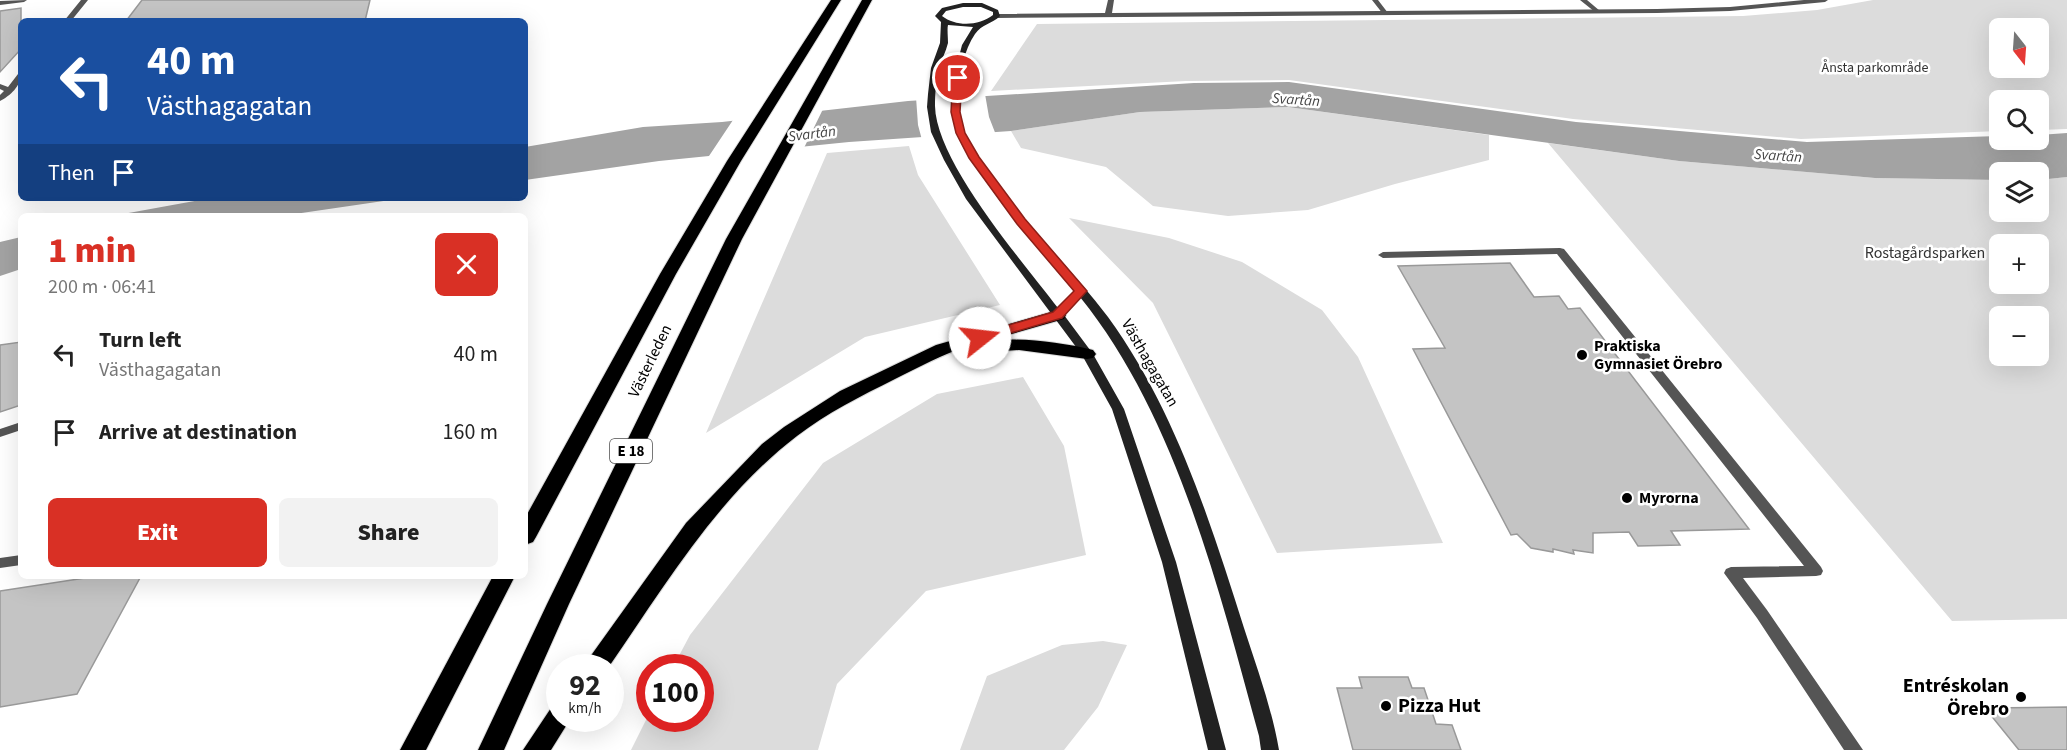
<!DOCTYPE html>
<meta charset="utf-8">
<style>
body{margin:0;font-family:"Source Sans 3",sans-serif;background:#f2f2f2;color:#222;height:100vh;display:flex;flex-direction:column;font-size:22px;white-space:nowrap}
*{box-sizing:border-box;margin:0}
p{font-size:20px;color:#767676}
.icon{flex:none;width:33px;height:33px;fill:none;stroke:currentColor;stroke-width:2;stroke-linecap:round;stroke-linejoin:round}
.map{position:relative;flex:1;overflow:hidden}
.details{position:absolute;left:18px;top:213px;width:510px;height:366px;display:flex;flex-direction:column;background:#fff;border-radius:9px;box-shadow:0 6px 24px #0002}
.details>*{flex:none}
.guide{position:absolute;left:18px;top:18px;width:510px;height:183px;border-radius:9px;box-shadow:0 6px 24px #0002;background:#1a4fa0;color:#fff;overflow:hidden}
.needle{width:39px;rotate:163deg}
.controls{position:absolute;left:1989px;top:18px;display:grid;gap:12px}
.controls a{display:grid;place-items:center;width:60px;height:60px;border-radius:9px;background:#fff;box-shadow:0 6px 24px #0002;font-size:30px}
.speed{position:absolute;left:546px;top:654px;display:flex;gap:12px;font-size:30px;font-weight:700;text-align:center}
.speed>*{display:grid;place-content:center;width:78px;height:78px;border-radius:50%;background:#fff;box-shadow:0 6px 24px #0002;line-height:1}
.speed small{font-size:15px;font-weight:400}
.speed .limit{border:9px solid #d22;background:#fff;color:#111}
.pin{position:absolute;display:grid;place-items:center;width:51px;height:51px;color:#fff;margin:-26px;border:3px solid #fff;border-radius:50%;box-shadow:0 2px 6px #0007}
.me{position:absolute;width:66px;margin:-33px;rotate:74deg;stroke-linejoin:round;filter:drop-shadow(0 0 4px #0008)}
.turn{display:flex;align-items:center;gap:21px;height:126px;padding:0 30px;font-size:27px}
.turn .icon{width:78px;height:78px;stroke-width:2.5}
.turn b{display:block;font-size:42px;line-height:51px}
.then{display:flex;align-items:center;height:57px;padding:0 30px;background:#0003;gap:12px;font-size:22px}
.round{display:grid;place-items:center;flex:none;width:63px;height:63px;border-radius:9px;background:#f2f2f2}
.headline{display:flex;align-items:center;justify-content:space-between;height:102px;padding:0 30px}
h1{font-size:36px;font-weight:800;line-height:45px;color:#d93025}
.button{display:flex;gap:12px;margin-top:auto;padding:12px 30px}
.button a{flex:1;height:69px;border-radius:9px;background:#d93025;color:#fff;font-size:24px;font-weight:800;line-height:69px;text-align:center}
.button a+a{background:#f2f2f2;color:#222}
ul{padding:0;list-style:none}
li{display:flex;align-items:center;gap:18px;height:78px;padding:0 30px}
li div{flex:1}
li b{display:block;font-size:22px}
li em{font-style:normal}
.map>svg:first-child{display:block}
</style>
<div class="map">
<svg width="2067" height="750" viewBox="0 0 2067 750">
<rect width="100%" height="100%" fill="#fff"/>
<!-- green -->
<path fill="#dcdcdc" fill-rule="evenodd" d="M1873 0H2067V129L2039 130 2038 100H2000L1999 131 1801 139 1573 119 1289 80 1186 81 991 91 1037 24 1743 16 1817 10ZM2000 28H2038V68H2000Z
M1288 107 1489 135V160L1395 184 1308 210 1228 216 1153 206 1106 167 1021 148 1011 131 1140 112Z
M1548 143 1679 161 1875 178 1999 180 2000 212H2038L2039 180 2067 177V619L1952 621ZM2000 244H2038V284H2000ZM2000 316H2038V356H2000Z
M909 146 918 175 1000 305 865 337 706 433 827 153Z
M1069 218 1169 238 1242 262 1322 310 1358 357 1443 543 1277 553 1153 303Z
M1023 377 1064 446 1086 555 926 591 837 684 818 750H631L649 714 650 718H700V668L673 667 690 635 823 463 937 394Z
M1103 641 1127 645 1098 707 1064 750H960L987 676 1062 645Z"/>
<!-- water -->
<path fill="#a3a3a3" d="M1289 82 1576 122 1807 142 1999 136 2000 140H2038L2039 135 2067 133V177L2039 180 2038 172H2000L1999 180 1875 178 1679 161 1288 107 1140 112 1011 131 849 142 659 161 525 180V147L643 127 722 122 908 101 1194 83Z
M211 198H404L281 216H112Z
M21 237V269L0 276V242Z"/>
<!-- pier -->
<path fill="#fff" d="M985 94 989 117 996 135 922 140 918 125 916 97Z
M824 107 803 150 707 159 735 117Z"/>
<!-- building -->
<path fill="#c4c4c4" stroke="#999" stroke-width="1.5" d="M142 0H370L365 21H126Z
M21 8V49L0 72V11Z
M1510 263 1534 297 1559 296 1568 309 1580 308 1749 529 1671 531 1680 545 1638 546 1629 532 1593 533V553L1573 550 1574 554 1553 549V552L1531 548 1517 534 1511 535 1413 349 1445 348 1398 266Z
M21 342V405L0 412V345Z
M98 576H141L77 694 0 707V591Z
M1359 677H1408L1412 688H1424L1436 724 1452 725 1461 750H1353L1337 688H1362Z
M2067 707V750H2019L1985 708Z"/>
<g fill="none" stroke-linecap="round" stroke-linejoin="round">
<!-- highway casing -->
<g stroke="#dbdbdb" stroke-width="2">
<path id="highway" d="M831 0H841L741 161 676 274 536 537 533 542 525 545V518L660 274 727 161Z
M862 0H872L742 239 569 604 504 750H478L547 604 726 239Z
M1058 310 1066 315 1064 319 987 341C1021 337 1059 342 1093 350L1096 354 1093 358 1087 359 1019 350 977 353 971 352 969 346C943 354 919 367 895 379 861 396 827 413 797 436 717 497 664 587 608 668H582L686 523 762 444 784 427 840 391 936 345Z
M493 576H515L426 750H400Z
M560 705V718H571L551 750H523L551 708Z"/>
</g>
<!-- lane -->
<path fill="#555" fill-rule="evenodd" d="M27 0 24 2 0 5V1Z
M81 0H88L71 21H64Z
M1372 0H1378L1388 13 1387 14H1383Z
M1580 0H1587L1600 11 1595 12Z
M18 74H21C21 86 10 96 0 101V95L4 91 0 89V84L8 87Z
M1560 248 1564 249 1821 567 1823 571 1821 575 1816 576 1743 578 1767 610 1863 750H1844L1757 618 1724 573 1726 569 1731 567 1804 566 1557 254 1383 258 1378 255 1383 252Z
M21 422V430L0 437V429Z
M21 555V565L0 568V558Z"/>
<!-- street -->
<path fill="#555" fill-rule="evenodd" d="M1108 0H1114L1112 13 1657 9 1730 7 1804 0H1828L1825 2 1730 11 1657 13 997 18 994 16 997 14 1105 13Z"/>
<!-- secondary -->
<path fill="#222" fill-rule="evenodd" d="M963 3H982L998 10 1000 16C992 24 982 24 975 34 958 59 955 102 964 131 970 150 985 168 997 185 1032 231 1073 271 1108 317 1175 409 1210 521 1244 628 1257 668 1272 709 1279 750H1261L1259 736C1219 590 1177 417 1080 297L1064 315 1093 354 1124 409 1176 562 1226 750H1208L1162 562 1112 409 1082 355 966 199 944 160 931 132 927 107 928 94 931 68 940 43 941 22 935 16 942 8ZM963 7H981L993 12V15C979 26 956 27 942 16L946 11ZM948 25 973 27 962 45 954 76 952 108 957 134 971 160 1000 201 1075 290 1058 308C1023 262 936 162 935 106 935 94 936 80 939 69 941 60 946 52 948 43 948 37 947 29 948 25Z"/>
<!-- highway -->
<use href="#highway" fill="#000" fill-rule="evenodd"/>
</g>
<!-- route -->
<path fill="#d93025" stroke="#8d1f18" stroke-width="1.5" d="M958 75 962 78 960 112 965 133 979 157 1025 219 1087 291 1062 318 980 342 973 338 975 335 1053 312 1074 291 1017 224 969 158 956 133 951 112 953 78Z"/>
<!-- markers -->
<g fill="#000" stroke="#fff" stroke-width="2">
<circle cx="1582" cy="355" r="6"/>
<circle cx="1627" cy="498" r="6"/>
<circle cx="2021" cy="697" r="6"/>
<circle cx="1386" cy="706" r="6"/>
</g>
<g text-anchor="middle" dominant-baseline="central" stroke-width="5" stroke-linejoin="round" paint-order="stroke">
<!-- far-park labels -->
<g font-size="14" fill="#333" stroke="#fff">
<text x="1875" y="68">Ånsta parkområde</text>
</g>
<!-- far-water labels -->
<g font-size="15" font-style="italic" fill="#444" stroke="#fff">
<text transform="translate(1296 100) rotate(4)">Svartån</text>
<text transform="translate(812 134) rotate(-7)">Svartån</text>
<text transform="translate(1778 156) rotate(4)">Svartån</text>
</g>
<!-- shield labels -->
<rect fill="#fff" stroke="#4c4c4c" stroke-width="1.5" x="610" y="439" width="42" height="24" rx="4.5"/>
<g font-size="15" font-weight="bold" fill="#000">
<text x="631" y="451">E 18</text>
</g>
<!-- park labels -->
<g font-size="16" fill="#333" stroke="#fff">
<text x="1925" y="253">Rostagårdsparken</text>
</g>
<!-- poi labels -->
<g font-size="16" font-weight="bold" fill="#000" stroke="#fff" text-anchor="start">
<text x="1594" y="346">Praktiska<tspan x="1594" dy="18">Gymnasiet Örebro</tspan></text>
<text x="1639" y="498">Myrorna</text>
</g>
<!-- street labels -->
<g font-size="16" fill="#000" stroke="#fff">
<text transform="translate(650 361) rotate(-64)">Västerleden</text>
<text transform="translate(1150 363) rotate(60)">Västhagagatan</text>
</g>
<!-- near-poi labels -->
<g font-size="20" font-weight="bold" fill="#000" stroke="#fff" text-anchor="end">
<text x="2009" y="686">Entréskolan<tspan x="2009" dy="23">Örebro</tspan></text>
<text x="1398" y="706" text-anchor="start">Pizza Hut</text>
</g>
</g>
</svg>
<div class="controls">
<a><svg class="needle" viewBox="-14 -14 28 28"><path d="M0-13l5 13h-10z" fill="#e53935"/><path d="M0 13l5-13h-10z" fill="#767676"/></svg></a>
<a><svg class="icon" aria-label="search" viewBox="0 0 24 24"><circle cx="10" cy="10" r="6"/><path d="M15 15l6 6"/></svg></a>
<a><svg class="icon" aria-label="layers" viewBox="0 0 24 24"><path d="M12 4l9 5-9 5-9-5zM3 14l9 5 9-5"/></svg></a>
<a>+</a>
<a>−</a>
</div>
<div class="speed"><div>92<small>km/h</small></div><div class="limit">100</div></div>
<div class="pin" style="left:958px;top:78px;background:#d93025"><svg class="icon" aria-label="arrive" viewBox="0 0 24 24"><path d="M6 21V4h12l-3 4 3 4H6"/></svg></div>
<svg class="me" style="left:980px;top:338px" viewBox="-20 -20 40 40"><circle r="19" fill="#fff"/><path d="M0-13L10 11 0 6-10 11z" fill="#d93025"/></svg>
<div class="guide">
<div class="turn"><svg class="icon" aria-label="left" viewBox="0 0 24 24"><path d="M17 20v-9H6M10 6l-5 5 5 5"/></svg><div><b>40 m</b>Västhagagatan</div></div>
<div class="then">Then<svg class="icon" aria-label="arrive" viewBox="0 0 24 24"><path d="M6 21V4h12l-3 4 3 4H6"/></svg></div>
</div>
<section class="details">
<div class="headline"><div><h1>1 min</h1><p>200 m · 06:41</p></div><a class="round" style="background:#d93025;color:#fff"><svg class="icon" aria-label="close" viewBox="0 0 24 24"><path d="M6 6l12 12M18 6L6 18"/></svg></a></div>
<ul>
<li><svg class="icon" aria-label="left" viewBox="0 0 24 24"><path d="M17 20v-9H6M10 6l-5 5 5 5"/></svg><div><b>Turn left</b><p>Västhagagatan</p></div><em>40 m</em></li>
<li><svg class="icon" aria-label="arrive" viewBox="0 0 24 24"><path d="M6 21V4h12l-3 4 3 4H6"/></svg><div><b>Arrive at destination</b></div><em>160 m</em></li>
</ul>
<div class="button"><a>Exit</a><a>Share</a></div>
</section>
</div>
